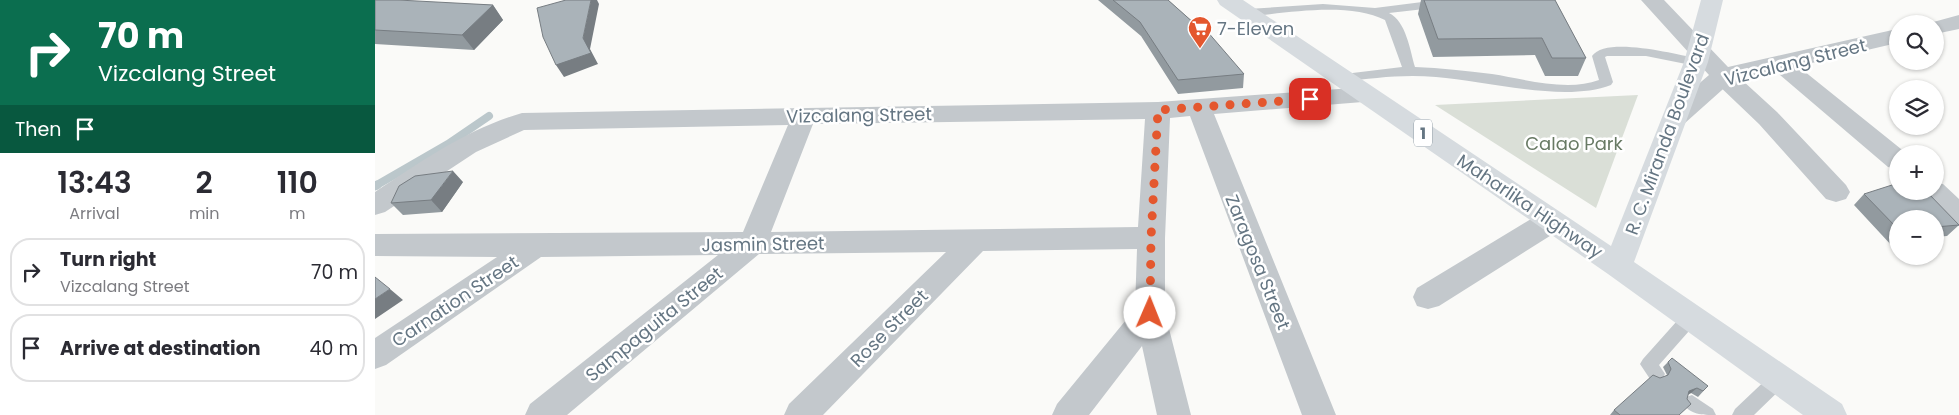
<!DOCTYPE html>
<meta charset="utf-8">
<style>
body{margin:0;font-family:Poppins,sans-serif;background:#f7f7f7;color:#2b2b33;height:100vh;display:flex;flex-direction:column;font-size:19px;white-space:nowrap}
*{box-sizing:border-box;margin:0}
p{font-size:16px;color:#7c7c81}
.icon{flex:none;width:28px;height:28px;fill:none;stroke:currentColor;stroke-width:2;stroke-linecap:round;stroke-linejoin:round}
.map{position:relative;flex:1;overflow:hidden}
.panel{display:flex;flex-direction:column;background:#fff;width:375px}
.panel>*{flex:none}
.guide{background:#0b6e4f;color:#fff;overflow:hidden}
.fabs{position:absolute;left:1514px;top:15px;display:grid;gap:10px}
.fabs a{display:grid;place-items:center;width:55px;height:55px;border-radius:50%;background:#fff;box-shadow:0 1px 4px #0004;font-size:25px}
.pin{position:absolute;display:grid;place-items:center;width:42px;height:42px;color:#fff;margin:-21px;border-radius:10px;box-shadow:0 2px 8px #0006}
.me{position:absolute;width:55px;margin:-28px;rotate:1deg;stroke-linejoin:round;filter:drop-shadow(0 0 4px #0008)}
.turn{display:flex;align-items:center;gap:18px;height:105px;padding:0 15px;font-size:22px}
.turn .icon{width:65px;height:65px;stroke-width:2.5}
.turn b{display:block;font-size:35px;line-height:42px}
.then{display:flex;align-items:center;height:48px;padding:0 15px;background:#0003;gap:10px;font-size:19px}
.eta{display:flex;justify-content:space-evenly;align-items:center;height:85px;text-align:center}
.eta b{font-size:30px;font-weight:600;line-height:35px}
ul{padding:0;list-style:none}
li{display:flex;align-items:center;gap:15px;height:68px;margin:0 10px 8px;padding:0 5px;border:2px solid #e1e1e2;border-radius:20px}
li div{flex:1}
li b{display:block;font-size:19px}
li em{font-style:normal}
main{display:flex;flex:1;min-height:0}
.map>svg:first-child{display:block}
</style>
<main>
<section class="panel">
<div class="guide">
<div class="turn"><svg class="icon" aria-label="right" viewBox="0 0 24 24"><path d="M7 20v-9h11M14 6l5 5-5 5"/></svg><div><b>70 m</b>Vizcalang Street</div></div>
<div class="then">Then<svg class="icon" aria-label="arrive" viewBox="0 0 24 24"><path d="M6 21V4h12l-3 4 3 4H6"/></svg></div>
</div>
<div class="eta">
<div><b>13:43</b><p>Arrival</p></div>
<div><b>2</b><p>min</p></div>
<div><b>110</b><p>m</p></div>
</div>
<ul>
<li><svg class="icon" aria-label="right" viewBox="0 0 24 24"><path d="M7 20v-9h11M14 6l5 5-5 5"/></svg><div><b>Turn right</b><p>Vizcalang Street</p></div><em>70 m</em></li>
<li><svg class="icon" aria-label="arrive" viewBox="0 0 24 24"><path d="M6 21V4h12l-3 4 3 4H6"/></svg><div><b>Arrive at destination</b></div><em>40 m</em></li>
</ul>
</section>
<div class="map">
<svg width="1584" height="415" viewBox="0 0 1584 415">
<rect width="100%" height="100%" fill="#fafaf8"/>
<!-- green -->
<path fill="#dadfd7" d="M1263 95 1221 208 1060 105Z"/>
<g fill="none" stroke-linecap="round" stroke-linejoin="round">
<!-- stream-far1 -->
<path stroke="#bbc7cb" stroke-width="8" d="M0 186 73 144 114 116"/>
<!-- stream -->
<path stroke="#bbc7cb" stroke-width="9" d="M0 186 2 185"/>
<!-- service -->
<path fill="#c3c8cc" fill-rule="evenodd" d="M1063 0 1069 4 1067 7 1014 13C1031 21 1035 50 1040 67 1066 68 1091 71 1117 74 1149 79 1192 92 1224 80L1217 56C1231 36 1299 54 1321 58L1327 62 1321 66 1271 56H1232L1230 57 1238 82 1236 85C1190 103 1112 81 1061 77 1028 74 999 78 966 82L959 78 961 75 1027 67 1010 20C976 2 912 12 873 17L867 13 873 9 948 4 1000 8Z
M1316 310 1322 312 1324 317 1322 322 1284 365 1290 374 1287 379 1281 382 1275 379 1265 364 1268 359 1310 312Z
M1404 371 1410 373 1413 379 1410 385 1379 415H1357L1360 409 1398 373Z
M1317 395 1338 409 1341 415C1327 415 1315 415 1308 403L1311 397Z"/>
<!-- minor -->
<path fill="#c3c8cc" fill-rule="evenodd" d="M1406 56 1414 59 1531 153 1522 154V169L1513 167 1398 69 1394 64 1398 59Z
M1348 68 1356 70 1402 112 1471 185 1475 192 1471 199 1461 202 1451 199 1384 124 1340 82 1336 76 1340 70Z
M991 87 1000 89 1003 95 1000 101 839 114 961 415H927L815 116 795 118 790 238V313L816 415H782L767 346 714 415H677L682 404 760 309 762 249 608 251 448 415H409L414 404 571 252 384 254 192 415H150L155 404 343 255 166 257 11 365 0 369V338L122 257 0 256V234L368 232 413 125 149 130 101 152 10 212 0 215V192C47 161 92 129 147 113L783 102ZM770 119 763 227 396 232 438 124Z
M1560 182 1568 184 1584 199V226C1569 221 1552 205 1545 191H1560Z
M1176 210 1186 213 1190 221 1186 229 1064 306 1053 309 1042 306 1038 297 1042 288 1166 213Z"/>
<!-- tertiary -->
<path fill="#c3c8cc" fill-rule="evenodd" d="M1266 0H1289L1353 67 1522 29V43L1356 82 1310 123 1301 126 1292 123 1289 117 1292 111 1334 75Z
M1584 15V29L1560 34V24H1551Z"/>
<!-- primary -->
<path fill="#d6dbdf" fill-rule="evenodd" d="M842 0H868L1236 246 1309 62 1326 0H1348L1333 62 1259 262 1467 404 1472 415H1428L1233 274 845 5Z"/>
</g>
<!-- wall -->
<path fill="#929a9f" d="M0 0 118 5 128 20 99 50 0 44Z
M723 0H793L820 24 869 74 868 88 803 94 766 36Z
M1046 0H1180L1211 58 1203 76H1170L1160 55 1058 57 1043 14Z
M88 182 67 212 28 215 16 203Z
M1489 194 1584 225 1572 236 1560 237V219H1522V246L1518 247 1479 205Z
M1293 362 1333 386 1323 397 1316 393 1313 395 1304 415H1235L1239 410 1285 378 1291 376 1292 375 1288 367Z"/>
<!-- shaded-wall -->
<path fill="#777d82" d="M216 0H222L224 4 215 49 223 64 189 77 181 65 208 38Z
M118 5 128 20 99 50 87 35Z
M78 171 88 182 67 212 56 200Z
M15 289 28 300 0 319V299Z
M1322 388 1316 393 1309 396 1314 391Z"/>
<!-- building -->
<path fill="#aab3b9" stroke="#777d82" d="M0 0H23L118 5 87 35 0 30Z
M191 0H216L208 38 216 53 181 65 168 37 162 8Z
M738 0H793L820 24 825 23 869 74 803 80 765 22Z
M1049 0H1180L1211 58H1177L1167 38 1063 39Z
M78 171 56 200 16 203 24 186 40 176Z
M1517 185H1522V191H1551L1584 225 1560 227V219H1522V228L1489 194Z
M0 277 15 289 0 299Z
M1297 358 1333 386 1328 391 1322 388 1314 391 1312 399 1316 404 1304 415H1245L1239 410 1278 375 1285 378 1293 375 1296 369 1293 362Z"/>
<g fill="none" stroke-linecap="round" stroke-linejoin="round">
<!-- route -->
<path stroke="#e4572e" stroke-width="9" stroke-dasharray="0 16.2" d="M775 313 776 238 783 110 935 99"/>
</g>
<!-- icons -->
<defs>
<g id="supermarket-pin" transform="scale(1.25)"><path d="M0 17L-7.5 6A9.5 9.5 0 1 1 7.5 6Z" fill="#e4572e" stroke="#fff"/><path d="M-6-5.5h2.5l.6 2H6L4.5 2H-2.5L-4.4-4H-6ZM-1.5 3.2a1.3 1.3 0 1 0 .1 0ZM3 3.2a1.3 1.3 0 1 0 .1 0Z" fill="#fff"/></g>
</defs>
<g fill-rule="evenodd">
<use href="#supermarket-pin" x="825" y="28"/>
</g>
<g text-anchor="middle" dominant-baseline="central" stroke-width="5" stroke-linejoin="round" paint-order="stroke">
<!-- shield labels -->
<rect fill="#fff" stroke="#939fa8" stroke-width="1" x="1039" y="119.5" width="18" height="27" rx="4"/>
<g font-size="16" font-weight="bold" fill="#657683">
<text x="1048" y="133">1</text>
</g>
<!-- poi labels -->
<g font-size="18" fill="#657683" stroke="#fff" text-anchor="start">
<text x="842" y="28">7-Eleven</text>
</g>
<!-- street labels -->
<g font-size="18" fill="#657683" stroke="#fff">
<text transform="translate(1420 62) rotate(-14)">Vizcalang Street</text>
<text transform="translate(484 115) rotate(-1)">Vizcalang Street</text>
<text transform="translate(1292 134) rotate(-70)">R. C. Miranda Boulevard</text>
<text transform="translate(1155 206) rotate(34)">Maharlika Highway</text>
<text transform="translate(388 244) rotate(-1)">Jasmin Street</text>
<text transform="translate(883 262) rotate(68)">Zaragosa Street</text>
<text transform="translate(80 301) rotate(-34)">Carnation Street</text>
<text transform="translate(279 324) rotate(-39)">Sampaguita Street</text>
<text transform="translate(514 328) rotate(-45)">Rose Street</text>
</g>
<!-- park labels -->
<g font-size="18" fill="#687a64" stroke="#fff">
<text x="1199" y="143">Calao Park</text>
</g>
</g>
</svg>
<div class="fabs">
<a><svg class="icon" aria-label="search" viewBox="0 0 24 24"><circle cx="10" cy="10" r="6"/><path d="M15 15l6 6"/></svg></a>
<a><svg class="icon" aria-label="layers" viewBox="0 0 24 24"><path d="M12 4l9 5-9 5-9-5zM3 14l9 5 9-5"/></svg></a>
<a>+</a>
<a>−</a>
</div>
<div class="pin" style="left:935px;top:99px;background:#d93025"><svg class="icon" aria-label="arrive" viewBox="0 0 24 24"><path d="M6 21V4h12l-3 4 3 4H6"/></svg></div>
<svg class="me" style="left:775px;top:313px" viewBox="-20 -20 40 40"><circle r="19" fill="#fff"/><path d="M0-13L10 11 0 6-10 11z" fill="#e4572e"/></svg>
</div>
</main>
